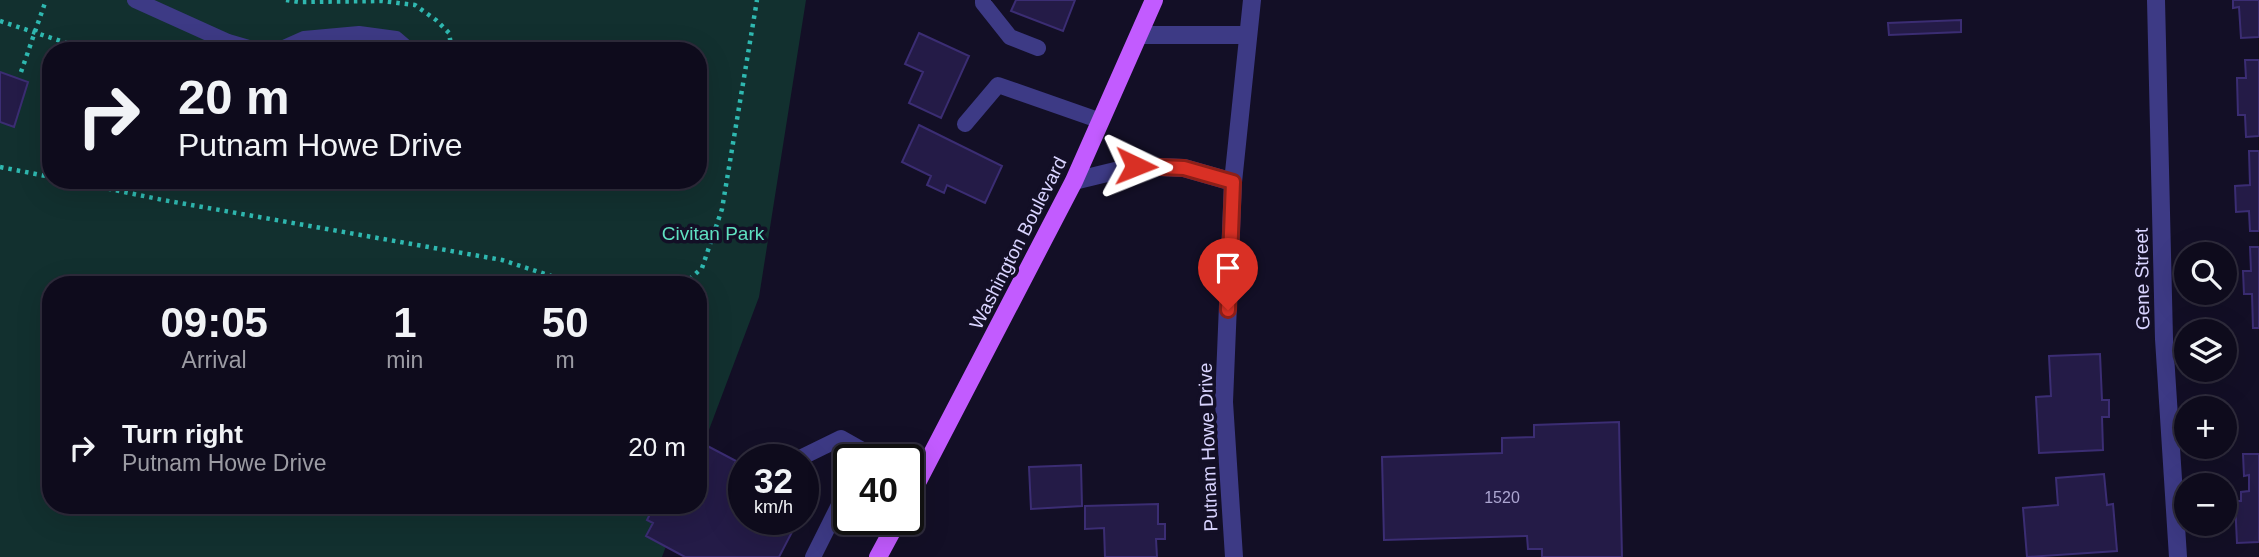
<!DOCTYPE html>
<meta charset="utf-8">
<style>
body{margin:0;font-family:Arial,sans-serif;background:#1c1929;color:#f1f3f6;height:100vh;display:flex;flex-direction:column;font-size:26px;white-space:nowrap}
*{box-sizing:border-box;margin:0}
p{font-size:23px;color:#9b9ba3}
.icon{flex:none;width:38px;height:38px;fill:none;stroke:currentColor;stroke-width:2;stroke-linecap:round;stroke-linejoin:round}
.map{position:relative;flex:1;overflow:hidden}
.drawer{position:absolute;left:42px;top:276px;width:665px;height:238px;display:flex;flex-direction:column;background:#0e0b1c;border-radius:28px;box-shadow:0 7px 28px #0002,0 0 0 2px #2e2b3b}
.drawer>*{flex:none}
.guide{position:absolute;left:42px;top:42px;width:665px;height:147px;border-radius:28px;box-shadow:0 7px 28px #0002,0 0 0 2px #2e2b3b;background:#0e0b1c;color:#f1f3f6;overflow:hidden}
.fabs{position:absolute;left:2174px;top:242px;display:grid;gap:14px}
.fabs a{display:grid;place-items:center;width:63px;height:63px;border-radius:50%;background:#0e0b1c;box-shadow:0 7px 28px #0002,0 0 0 2px #2e2b3b;font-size:35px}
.speed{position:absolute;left:728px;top:444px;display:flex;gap:14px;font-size:35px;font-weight:700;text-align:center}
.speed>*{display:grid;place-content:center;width:91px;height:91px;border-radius:50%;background:#0e0b1c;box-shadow:0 7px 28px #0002,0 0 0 2px #2e2b3b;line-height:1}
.speed small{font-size:18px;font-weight:400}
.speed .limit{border:4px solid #111;border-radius:10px;background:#fff;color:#111}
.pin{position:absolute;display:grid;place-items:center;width:60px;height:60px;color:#fff;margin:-72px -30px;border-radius:50% 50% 50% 0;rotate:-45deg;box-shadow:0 0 7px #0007}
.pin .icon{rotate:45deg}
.me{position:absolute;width:77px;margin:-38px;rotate:92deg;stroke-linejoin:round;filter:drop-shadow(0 0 5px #0008)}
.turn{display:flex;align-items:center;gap:24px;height:147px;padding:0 21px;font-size:32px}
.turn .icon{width:91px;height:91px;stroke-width:2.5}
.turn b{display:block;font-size:49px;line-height:60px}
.eta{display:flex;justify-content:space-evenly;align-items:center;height:119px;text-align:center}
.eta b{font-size:42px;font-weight:700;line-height:49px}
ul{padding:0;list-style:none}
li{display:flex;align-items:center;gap:21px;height:105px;padding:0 21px}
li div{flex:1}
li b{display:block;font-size:26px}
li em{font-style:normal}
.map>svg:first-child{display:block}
</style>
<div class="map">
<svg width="2259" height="557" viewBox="0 0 2259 557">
<rect width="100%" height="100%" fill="#130f26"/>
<!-- green -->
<path fill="#12302f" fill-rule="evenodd" d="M0 0H806L759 297 698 459V285H51V506H681L662 557H0ZM51 51H698V180H51Z"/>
<!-- building -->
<path fill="#241b47" stroke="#3b2d73" stroke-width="2" d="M1016 0H1075L1063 31 1011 11Z
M2233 0H2259V37L2241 38 2239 7 2233 8Z
M1961 20V32L1889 35 1888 23Z
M919 33 969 56 941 118 909 103 923 72 905 64Z
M2245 60H2259V136L2246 137 2245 115H2238L2237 78H2246Z
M0 72 28 82 14 127 0 122Z
M919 125 1002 166 985 203 947 185 944 193 927 185 931 176 902 162Z
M2249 151H2259V231H2250L2249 211 2236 212 2235 186 2250 185Z
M2250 247H2259V328H2253L2252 294H2244L2243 271H2251Z
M2100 354 2102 400H2109V417H2102L2103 450 2039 453 2036 397 2051 396 2049 356Z
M1619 422 1622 557H1542V549H1528L1527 536 1384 540 1382 457 1502 453V438L1534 437V425Z
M698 441 736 461 733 467 744 473V520H789L784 528 792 532 779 557H685L646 536 653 523 647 520 654 506H698Z
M2243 454H2259V542L2237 543 2235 501H2241V492L2249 491V475L2244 476Z
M1081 465 1082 506 1031 509 1029 467Z
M2104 474 2107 505 2113 504 2117 551 2027 557 2023 508 2058 505 2056 478Z
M1158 504V524H1165V539H1156L1157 557H1105L1104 528 1085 529V506Z"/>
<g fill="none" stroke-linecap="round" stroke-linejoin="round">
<!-- path -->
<path stroke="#2fb8b0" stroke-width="4.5" stroke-dasharray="3.5 5" stroke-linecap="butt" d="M286 0 299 2 382 1 415 5 436 20 449 33 452 51
M0 21 91 51
M21 72 46 0
M0 167 51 177
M66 180 163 200 502 260 579 285
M306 180 314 185 344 180
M683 285 702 268 722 209 757 0"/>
<!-- service -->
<path stroke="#3d3a85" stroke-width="16" d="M135 0 228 42 259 51
M983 0V3L1010 37 1038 48
M277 51 304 39 359 34 396 39 410 51
M965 124 998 85 1101 121
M796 460 841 438 880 460
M813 557 849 485"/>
<!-- minor -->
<path stroke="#3d3a85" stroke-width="18" d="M2156 0 2164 339 2178 557"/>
<!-- tertiary -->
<path stroke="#3d3a85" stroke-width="18" d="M1141 35H1248
M1074 181 1136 166 1184 168 1233 182
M1234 557 1224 402 1233 182 1252 0"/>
<!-- primary -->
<path stroke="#c25bff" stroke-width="18" d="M908 500 1074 181 1154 0
M878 557 898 520"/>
</g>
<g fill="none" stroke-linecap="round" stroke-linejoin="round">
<!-- route casing -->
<g stroke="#8d1f18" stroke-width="18">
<path id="route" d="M1136 166 1184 168 1233 182 1228 310"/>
</g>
<!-- route -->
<use href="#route" stroke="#d93025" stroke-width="12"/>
</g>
<g text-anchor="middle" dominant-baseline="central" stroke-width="7" stroke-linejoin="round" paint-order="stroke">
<!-- number labels -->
<g font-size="16" fill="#aca6d1">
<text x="1502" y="497">1520</text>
</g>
<!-- park labels -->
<g font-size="19" fill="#5fe0c0" stroke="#130f26">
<text x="713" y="233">Civitan Park</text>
</g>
<!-- street labels -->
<g font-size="19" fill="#d9d4ff" stroke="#130f26">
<text transform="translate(1018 243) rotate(-63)">Washington Boulevard</text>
<text transform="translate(2142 279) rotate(-91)">Gene Street</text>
<text transform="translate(1208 447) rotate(-92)">Putnam Howe Drive</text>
</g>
</g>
</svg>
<div class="fabs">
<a><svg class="icon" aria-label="search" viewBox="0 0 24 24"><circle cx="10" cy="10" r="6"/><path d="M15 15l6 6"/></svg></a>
<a><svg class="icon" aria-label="layers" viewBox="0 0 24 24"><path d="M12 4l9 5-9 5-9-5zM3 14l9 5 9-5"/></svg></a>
<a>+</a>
<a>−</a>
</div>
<div class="speed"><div>32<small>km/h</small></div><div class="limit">40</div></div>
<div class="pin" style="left:1228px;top:310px;background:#d93025"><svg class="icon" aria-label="arrive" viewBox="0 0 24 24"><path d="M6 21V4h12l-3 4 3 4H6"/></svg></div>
<svg class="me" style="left:1136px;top:166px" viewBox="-20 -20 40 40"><path d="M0-17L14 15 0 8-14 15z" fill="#d93025" stroke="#fff" stroke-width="4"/></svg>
<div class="guide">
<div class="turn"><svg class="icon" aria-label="right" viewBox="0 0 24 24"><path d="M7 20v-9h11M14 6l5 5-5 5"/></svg><div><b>20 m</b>Putnam Howe Drive</div></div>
</div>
<section class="drawer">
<div class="eta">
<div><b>09:05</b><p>Arrival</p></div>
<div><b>1</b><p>min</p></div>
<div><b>50</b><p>m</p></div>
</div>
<ul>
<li><svg class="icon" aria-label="right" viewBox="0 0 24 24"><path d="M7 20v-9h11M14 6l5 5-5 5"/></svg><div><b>Turn right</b><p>Putnam Howe Drive</p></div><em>20 m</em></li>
</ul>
</section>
</div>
